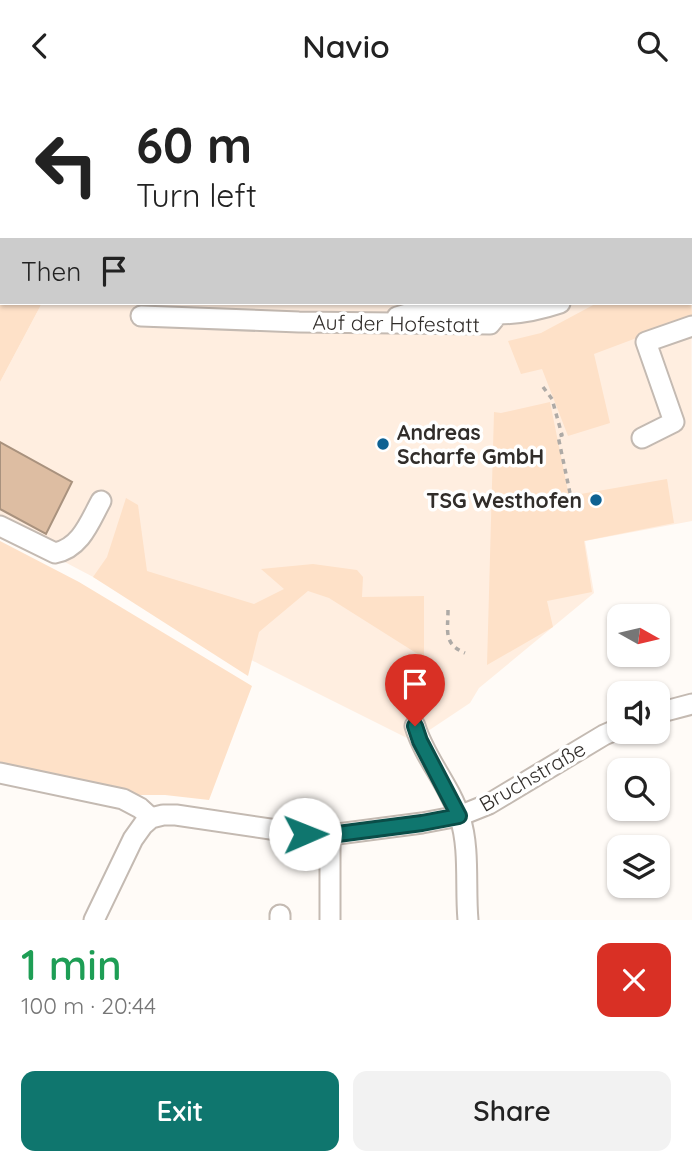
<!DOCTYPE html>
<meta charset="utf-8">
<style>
body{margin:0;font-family:Quicksand,sans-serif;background:#f2f2f2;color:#222;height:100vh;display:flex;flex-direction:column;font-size:26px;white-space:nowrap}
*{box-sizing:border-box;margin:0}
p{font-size:23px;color:#767676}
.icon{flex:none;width:38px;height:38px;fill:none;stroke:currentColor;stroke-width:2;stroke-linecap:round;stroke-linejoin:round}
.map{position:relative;height:829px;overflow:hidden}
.panel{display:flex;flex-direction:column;background:#fff;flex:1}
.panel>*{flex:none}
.guide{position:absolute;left:0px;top:0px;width:693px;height:214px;box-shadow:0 2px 5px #0004;background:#fff;color:#222;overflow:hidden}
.needle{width:46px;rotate:98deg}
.fabs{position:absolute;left:607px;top:513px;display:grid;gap:14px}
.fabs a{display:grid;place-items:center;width:63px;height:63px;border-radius:14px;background:#fff;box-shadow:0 2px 5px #0004;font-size:35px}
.pin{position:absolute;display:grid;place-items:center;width:60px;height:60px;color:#fff;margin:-72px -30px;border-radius:50% 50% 50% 0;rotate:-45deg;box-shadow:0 0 7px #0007}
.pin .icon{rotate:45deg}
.me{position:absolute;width:77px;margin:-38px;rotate:89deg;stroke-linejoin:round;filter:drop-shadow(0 0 5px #0008)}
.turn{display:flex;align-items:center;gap:24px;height:147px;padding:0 21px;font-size:32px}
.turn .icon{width:91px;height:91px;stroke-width:2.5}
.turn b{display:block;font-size:49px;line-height:60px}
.then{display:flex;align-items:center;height:66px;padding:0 21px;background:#0003;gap:14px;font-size:26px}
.round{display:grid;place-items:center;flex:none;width:74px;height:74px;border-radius:14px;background:#f2f2f2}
.head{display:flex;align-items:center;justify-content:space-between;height:119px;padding:0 21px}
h1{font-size:42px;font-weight:600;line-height:52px;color:#1e9e55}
.primary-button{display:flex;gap:14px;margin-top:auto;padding:14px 21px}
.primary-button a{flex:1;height:80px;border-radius:14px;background:#0f766e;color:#fff;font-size:28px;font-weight:600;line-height:80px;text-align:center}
.primary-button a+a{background:#f2f2f2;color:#222}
header{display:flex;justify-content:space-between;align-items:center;height:91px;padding:0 21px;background:#fff;font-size:32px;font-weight:600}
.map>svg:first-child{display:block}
</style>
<header><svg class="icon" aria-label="back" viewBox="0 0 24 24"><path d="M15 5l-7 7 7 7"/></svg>Navio<svg class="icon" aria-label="search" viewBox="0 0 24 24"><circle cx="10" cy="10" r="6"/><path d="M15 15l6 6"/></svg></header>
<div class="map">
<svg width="692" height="829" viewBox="0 0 692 829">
<rect width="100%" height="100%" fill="#fffbf7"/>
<!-- built -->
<path fill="#ffeee0" d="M155 0H685L686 2H154Z
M691 15 692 430 585 450 594 502 479 597 470 612 413 650 261 574 0 437V291L42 212H691Z"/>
<!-- green -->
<path fill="#fee1c8" d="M2 126V212H42L0 291V129Z
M691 209 692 223 690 227 594 263 610 332 568 345 542 278 521 283 508 250 541 242 597 212H691Z
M550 311 569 405 667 388 674 432 584 450 592 501 547 510 553 536 487 574 494 321 501 322Z
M126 407 138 414 147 480 254 513 284 498 261 478 313 473 357 479 363 486 362 506 424 505V567L329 507 308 500 259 541 248 585 93 486 107 466Z
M0 450 79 491 252 595 209 709 165 704H127L0 678Z"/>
<!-- water -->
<path fill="#ddbda2" stroke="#a9927e" stroke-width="2" d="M0 351 72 391 46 443 0 418Z"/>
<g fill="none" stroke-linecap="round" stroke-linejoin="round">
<!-- minor casing -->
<g stroke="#c4bab2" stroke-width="23">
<path id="minor" d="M307 0V2
M501 2V0
M691 183H692
M141 225 299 231 490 233 498 223C520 223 539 219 560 212
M397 226 432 216 487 217 498 223
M642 347 674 331 646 251 692 235
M0 435 55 462C81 457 90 430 101 410
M658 622 692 613
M415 635C425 668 450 694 460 727 470 757 465 797 468 829
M0 682 123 708 140 717 151 727
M330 744V829
M94 829 133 748 143 734 151 727 163 724H176L318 745 330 744 422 732 459 725 489 713 604 644 620 637
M280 829V824"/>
</g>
<!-- path -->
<path stroke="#aeaaa6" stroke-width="3.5" stroke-dasharray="5 5" stroke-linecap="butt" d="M79 2 80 0
M0 161 2 157
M543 296 552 308 562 344 558 345 570 402
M448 519C448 540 443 553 465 562"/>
<!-- minor -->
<use href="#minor" stroke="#fff" stroke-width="19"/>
</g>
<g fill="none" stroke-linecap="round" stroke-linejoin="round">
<!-- route casing -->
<g stroke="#0a4d48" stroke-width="18">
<path id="route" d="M305 743 330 744 422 732 459 725 420 650 415 635"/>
</g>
<!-- route -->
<use href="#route" stroke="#0f766e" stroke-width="12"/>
</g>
<!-- markers -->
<g fill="#0e6192" stroke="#fff" stroke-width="2.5">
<circle cx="383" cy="353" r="7"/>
<circle cx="596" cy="409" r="7"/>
</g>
<g text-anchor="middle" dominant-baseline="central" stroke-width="7" stroke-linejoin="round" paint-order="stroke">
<!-- street labels -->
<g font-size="21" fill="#312d2a" stroke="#fff">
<text transform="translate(396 232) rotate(1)">Auf der Hofestatt</text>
<text transform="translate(532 685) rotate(-30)">Bruchstraße</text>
</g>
<!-- poi labels -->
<g font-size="21" font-weight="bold" fill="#312d2a" stroke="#fff" text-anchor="start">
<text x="397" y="341">Andreas<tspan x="397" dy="24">Scharfe GmbH</tspan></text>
<text x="582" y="409" text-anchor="end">TSG Westhofen</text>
</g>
</g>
</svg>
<div class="fabs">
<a><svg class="needle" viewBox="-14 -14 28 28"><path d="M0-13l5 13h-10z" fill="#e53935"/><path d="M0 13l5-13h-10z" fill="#767676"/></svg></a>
<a><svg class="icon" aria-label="sound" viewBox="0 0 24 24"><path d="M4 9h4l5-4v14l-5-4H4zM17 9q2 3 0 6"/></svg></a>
<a><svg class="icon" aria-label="search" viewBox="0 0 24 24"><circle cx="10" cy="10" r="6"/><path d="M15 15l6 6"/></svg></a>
<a><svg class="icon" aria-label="layers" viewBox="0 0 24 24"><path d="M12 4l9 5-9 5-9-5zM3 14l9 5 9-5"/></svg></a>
</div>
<div class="pin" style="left:415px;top:635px;background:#d93025"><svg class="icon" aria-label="arrive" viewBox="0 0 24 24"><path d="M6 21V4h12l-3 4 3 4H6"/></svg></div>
<svg class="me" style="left:305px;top:743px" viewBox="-20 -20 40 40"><circle r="19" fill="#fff"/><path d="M0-13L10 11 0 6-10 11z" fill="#0f766e"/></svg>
<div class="guide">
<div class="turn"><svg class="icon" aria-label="left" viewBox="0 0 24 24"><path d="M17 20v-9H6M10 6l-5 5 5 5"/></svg><div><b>60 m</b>Turn left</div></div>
<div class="then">Then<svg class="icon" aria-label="arrive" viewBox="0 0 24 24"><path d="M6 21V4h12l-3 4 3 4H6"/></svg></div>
</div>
</div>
<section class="panel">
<div class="head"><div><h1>1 min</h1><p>100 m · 20:44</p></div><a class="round" style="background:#d93025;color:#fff"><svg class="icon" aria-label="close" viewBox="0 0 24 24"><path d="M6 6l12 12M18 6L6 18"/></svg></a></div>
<div class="primary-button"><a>Exit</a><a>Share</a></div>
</section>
